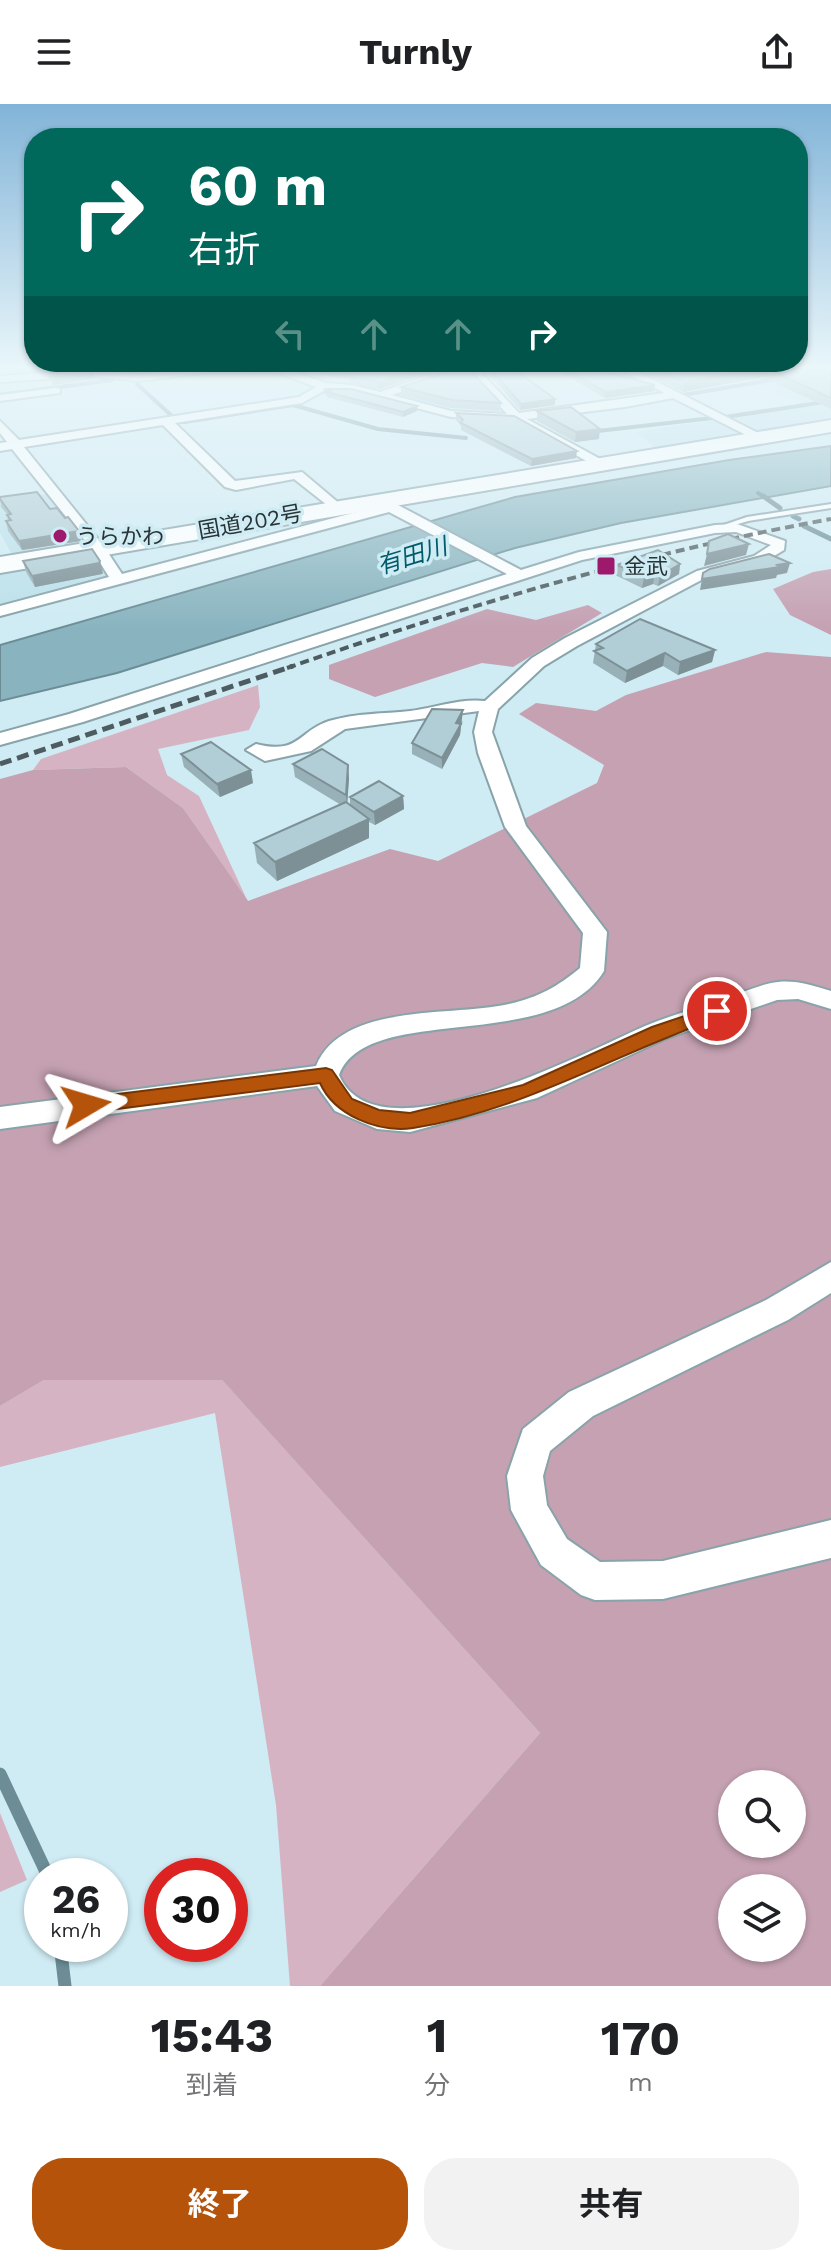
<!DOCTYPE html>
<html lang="ja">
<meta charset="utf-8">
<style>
body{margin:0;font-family:"Work Sans","Noto Sans JP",sans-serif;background:#f2f2f2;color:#202124;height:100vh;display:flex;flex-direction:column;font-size:30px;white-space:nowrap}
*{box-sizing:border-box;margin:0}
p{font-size:26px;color:#757577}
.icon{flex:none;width:44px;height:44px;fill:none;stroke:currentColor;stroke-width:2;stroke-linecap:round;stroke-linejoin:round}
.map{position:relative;height:1882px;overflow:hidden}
.drawer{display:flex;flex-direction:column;background:#fff;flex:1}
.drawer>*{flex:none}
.top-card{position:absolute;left:24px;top:24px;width:784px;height:244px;border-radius:32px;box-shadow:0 2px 6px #0004;background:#00695c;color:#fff;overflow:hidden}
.tools{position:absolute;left:718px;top:1666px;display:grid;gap:16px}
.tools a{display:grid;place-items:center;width:88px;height:88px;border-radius:50%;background:#fff;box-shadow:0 2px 6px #0004;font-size:40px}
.speed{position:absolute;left:24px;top:1754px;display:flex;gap:16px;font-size:40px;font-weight:700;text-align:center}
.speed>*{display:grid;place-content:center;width:104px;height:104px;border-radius:50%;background:#fff;box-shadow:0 2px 6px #0004;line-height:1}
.speed small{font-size:20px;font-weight:400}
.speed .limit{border:12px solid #d22;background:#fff;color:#111}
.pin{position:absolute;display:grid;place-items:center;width:68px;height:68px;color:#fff;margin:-34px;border:4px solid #fff;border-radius:50%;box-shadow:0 2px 8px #0007}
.me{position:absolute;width:88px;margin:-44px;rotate:83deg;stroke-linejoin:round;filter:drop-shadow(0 0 6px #0008)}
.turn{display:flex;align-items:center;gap:28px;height:168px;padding:0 32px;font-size:36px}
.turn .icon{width:104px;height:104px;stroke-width:2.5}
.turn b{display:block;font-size:56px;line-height:68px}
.lanes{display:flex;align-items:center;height:76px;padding:0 32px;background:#0003;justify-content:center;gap:40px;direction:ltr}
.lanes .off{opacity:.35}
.eta{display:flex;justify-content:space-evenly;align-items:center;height:136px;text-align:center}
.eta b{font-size:48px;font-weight:700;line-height:56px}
.action{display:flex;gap:16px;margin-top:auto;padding:16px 32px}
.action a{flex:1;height:92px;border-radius:32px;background:#b45309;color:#fff;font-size:32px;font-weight:700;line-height:92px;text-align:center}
.action a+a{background:#f2f2f2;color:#202124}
header{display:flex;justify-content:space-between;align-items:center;height:104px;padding:0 32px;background:#fff;font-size:36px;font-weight:700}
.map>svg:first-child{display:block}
</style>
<header><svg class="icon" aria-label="menu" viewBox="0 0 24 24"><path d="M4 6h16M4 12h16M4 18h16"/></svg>Turnly<svg class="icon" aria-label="share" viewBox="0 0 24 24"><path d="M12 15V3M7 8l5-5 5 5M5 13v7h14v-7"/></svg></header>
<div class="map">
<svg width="831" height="1882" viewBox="0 0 831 1882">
<rect width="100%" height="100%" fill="#cfebf3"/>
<!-- built -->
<path fill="#bce0ea" d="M625 262H806L831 271V319L657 345 636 328 808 301 716 264 652 276Z
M46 390 88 442 13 452 0 429V399Z
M94 450 110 474 0 502V466Z"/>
<!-- green -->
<path fill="#d6b3c3" d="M258 581 260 603 249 626 158 645 167 671 199 692 248 798 183 704 126 663 33 666 41 655Z
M44 1276H222L540 1629 320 1882H290L276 1701 215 1309 0 1363V1302Z
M0 1709 27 1776 0 1788Z"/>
<!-- forest -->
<path fill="#c5a1b2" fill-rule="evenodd" d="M831 465V531L790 511 773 485 813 468Z
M588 501 602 509 513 563 482 559 375 593 329 575V561L487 505 536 516Z
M766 548 831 553V1882H320L540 1629 222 1276H44L0 1302V675L33 666 126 663 183 704 248 797 390 745 438 757 597 679 604 661 519 610 536 599 596 607 626 591ZM732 1680H792V1740H732ZM732 1784H792V1844H732Z"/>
<!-- water -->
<path fill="#89b4bf" stroke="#6c8d96" stroke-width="2" d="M831 342V382L621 419 515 444 117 569 0 597V541L515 393 729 356Z"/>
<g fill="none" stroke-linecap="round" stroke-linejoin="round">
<!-- stream-far2 -->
<path stroke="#6c8d96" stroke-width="4" d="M137 280 173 313 184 318 293 301 378 325 466 334
M0 291 112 276
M570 310 777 275
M725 313 831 297
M589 328 712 314
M758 389 766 394"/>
<!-- stream-far1 -->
<path stroke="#6c8d96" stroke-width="5" d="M763 392 780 404
M793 412 799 415
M804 422 831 435"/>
<!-- stream -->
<path stroke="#6c8d96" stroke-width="13" d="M0 1670 48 1772
M60 1840 65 1882"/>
<!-- lane casing -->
<g stroke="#88a3aa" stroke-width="4">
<path id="lane" d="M831 400V404L748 417 715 427 712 425 747 413Z"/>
</g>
<!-- street casing -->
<g stroke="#88a3aa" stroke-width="4">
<path id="street" d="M212 262H277L326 279 352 281 380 288 456 262H475L519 309 664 289 614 262H626L764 332 754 335 673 294 625 303 527 315 602 356 603 359 597 363 514 316 451 313 352 287 327 285 302 299 175 319 235 377 302 368 341 401 343 404 336 408 294 375 236 386 225 383 163 321 24 343 103 441 122 470 383 401 379 395 386 391 396 400 521 466 579 448 715 421 737 420 785 437 784 446 764 458 707 473 577 542 544 562 498 605 492 628 526 722 607 828 604 867C553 951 367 897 339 971 376 1059 588 947 645 922 671 911 699 904 725 895 742 889 760 880 778 878 797 876 813 882 831 887V905L798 895 777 896 667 934 537 994 410 1028 377 1025 335 1007 317 982 0 1025V1003L316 962C342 898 453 913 509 900 539 893 557 883 580 864L583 829 505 723 478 649 474 628 479 607 345 625 311 647 265 657 246 646 256 640C300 651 298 627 329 617 355 609 384 610 410 607 435 604 460 594 485 597L532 554 565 534 697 467 754 452 771 441 736 428 715 429 582 456 83 618 0 641V629L69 610 507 470 389 408 0 512V502L109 473 91 444 12 345 0 347V339L7 338 0 329V317L19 336 299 293 316 283 273 267 212 268 139 277 92 272 0 278V272L92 266 139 271ZM466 265 507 310 451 307 392 291Z
M56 284 60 285V289L0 297V291Z
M831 1158V1189L788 1216 593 1312 550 1347 543 1372 547 1401 567 1435 600 1458 663 1457 831 1416V1454L663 1495 595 1496 581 1491 541 1461 511 1406 507 1372 523 1325 569 1288 766 1196Z"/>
</g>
<!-- highway casing -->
<g stroke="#88a3aa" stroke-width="4">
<path id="highway" d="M831 316V328L0 469V453Z"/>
</g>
<!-- lane -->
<use href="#lane" fill="#fff" fill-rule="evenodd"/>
<!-- street -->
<use href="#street" fill="#fff" fill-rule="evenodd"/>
<!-- highway -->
<use href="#highway" fill="#fff" fill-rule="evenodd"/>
<!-- rail-far1 -->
<path stroke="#4d5c60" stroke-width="4" stroke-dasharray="9 5" stroke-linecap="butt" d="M287 564C468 501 642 449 831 415"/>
<!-- rail -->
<path stroke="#4d5c60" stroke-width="5" stroke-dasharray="12 6" stroke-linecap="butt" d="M0 660 293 562"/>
</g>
<!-- wall -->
<path fill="#98b0b7" d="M290 262H448L379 285 350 280V276Z
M638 262H822L831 265V305L762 273 683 288 648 270V266Z
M562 263 654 287 605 294 562 269Z
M491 265 555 295V301L520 306 490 271Z
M401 283 501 299 500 307 451 304 401 291Z
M324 285 417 307 403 313 327 293V291L324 290Z
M537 307 599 335 575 338 537 317Z
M456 309 576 354 531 362 461 326V322L456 316Z
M0 393 50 405 81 437 22 446 8 427 6 417H8L7 410 1 403Z
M23 457 103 469 102 470 35 483 26 468Z
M680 460 679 470 658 482 653 480 642 484 615 471 617 461Z
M596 540 715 546 712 558 678 571 663 562 625 579 593 559Z
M463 617 461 621 460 631 442 665 412 650V639Z
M181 650 253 679 220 693 184 663Z
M293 660 349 674 347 699 350 701V693L403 692 404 705 375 721 369 718V734L277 777 257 759 254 739 341 701 295 673Z"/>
<!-- shaded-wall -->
<path fill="#7c9095" d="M40 262H91V263L41 266Z
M428 262H448L379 285V278Z
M764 263 762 273 683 288 685 278Z
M94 271 95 275 53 281 52 276Z
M655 281 654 287 605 294 606 288Z
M555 295V301L520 306 521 300Z
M417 302V307L403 313V308Z
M600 325 599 335 575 338 576 328Z
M577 347 576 354 531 362 532 355Z
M79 427 81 437 22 446 19 437Z
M749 440 746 451 704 462 707 450Z
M100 457 103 469 102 470 35 483 32 472Z
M790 459 787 469 777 471 776 474 700 486 702 475Z
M680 460 679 470 658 482 660 472Z
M655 470 653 480 642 484 644 474Z
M715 546 712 558 678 571 680 558Z
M665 549 663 562 625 579 627 567Z
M463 606 460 631 442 665V654L456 619Z
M348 661 349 674 347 704 346 691Z
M251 666 253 679 220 693 217 680Z
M403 692 404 705 375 721 374 708Z
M369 715V734L277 777 275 758Z"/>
<!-- building -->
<path fill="#b1cdd5" stroke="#7c9095" stroke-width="2" d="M317 262H428L379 278 350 273 356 271Z
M463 262H466L501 299 452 296 401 283Z
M506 262H510L555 295 521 300 491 265Z
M563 262H583L655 281 606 288 562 263Z
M652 262H822L831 265V294L764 263 685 278Z
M94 271 52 276 49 273Z
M324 285H351L417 302 403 308 327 288 330 287Z
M571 303 600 325 576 328 537 307Z
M456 309 514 312 577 347 532 355 461 319 463 316Z
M37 388 50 405 57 404 65 414 68 413 79 427 19 437 6 417 11 416 7 411 11 410 0 395V393Z
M728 430 749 440 707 450 709 437Z
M92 445 100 457 99 459 32 472 23 457Z
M658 446 680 460 660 472 655 470 644 474 617 461Z
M769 450 790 459 777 461 779 463 702 475 703 469 710 465Z
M640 515 715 546 680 558 665 549 627 567 594 547 603 544 596 540Z
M432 605 463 606 456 619 461 620 442 654 412 639Z
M211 638 251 666 217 680 181 650Z
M322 645 348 661 346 691 293 660Z
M379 677 403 692 374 708 350 693Z
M346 698 369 715 275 758 254 739Z"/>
<!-- sky -->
<linearGradient id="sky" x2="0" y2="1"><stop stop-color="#82b4d8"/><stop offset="0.5" stop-color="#e9f6fa"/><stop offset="1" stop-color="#e9f6fa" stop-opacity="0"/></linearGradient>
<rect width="831" height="525" fill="url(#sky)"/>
<!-- route -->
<path fill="#b45309" stroke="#753606" stroke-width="2" d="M717 901 726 907 723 912C619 948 523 1007 413 1024 378 1029 334 1011 320 979L86 1009 79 1007 76 1001 79 996 86 994 326 964 332 966 352 995 379 1006 410 1009 523 981 652 923Z"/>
<!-- markers -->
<g fill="#9d196b" stroke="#cfebf3" stroke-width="3">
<circle cx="60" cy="432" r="8"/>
<rect x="596" y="452" width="20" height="20" rx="4"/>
</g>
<g text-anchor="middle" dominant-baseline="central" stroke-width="7" stroke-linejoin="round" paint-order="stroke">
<!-- far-street labels -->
<g font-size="22" fill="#283336" stroke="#cfebf3">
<text transform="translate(250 418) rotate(-10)">国道202号</text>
</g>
<!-- far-poi labels -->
<g font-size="22" fill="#283336" stroke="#cfebf3" text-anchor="start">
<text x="76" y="432">うらかわ</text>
<text x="624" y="462">金武</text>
</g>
<!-- far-water labels -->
<g font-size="24" font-style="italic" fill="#005c6d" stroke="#cfebf3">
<text transform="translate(412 452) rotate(-17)">有田川</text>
</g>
</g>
</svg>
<div class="tools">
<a><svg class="icon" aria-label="search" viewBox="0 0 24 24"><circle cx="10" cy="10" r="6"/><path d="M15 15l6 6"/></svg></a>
<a><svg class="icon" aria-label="layers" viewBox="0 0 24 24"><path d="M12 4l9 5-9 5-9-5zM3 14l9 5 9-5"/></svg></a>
</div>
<div class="speed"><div>26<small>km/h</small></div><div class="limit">30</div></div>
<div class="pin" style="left:717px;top:907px;background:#d93025"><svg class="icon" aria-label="arrive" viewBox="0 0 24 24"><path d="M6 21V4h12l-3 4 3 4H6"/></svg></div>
<svg class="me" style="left:86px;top:1001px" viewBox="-20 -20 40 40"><path d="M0-17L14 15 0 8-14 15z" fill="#b45309" stroke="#fff" stroke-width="4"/></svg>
<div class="top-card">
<div class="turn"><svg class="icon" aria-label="right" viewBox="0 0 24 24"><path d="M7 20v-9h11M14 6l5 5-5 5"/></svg><div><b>60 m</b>右折</div></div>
<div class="lanes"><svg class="icon off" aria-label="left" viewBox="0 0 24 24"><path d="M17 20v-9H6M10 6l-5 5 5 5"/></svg><svg class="icon off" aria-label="ahead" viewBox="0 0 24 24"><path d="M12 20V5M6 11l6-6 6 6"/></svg><svg class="icon off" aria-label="ahead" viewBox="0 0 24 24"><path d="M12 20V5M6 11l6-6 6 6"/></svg><svg class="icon" aria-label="right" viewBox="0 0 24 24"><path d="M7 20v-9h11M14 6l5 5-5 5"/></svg></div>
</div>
</div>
<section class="drawer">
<div class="eta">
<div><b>15:43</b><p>到着</p></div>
<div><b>1</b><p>分</p></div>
<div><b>170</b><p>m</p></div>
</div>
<div class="action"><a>終了</a><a>共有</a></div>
</section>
